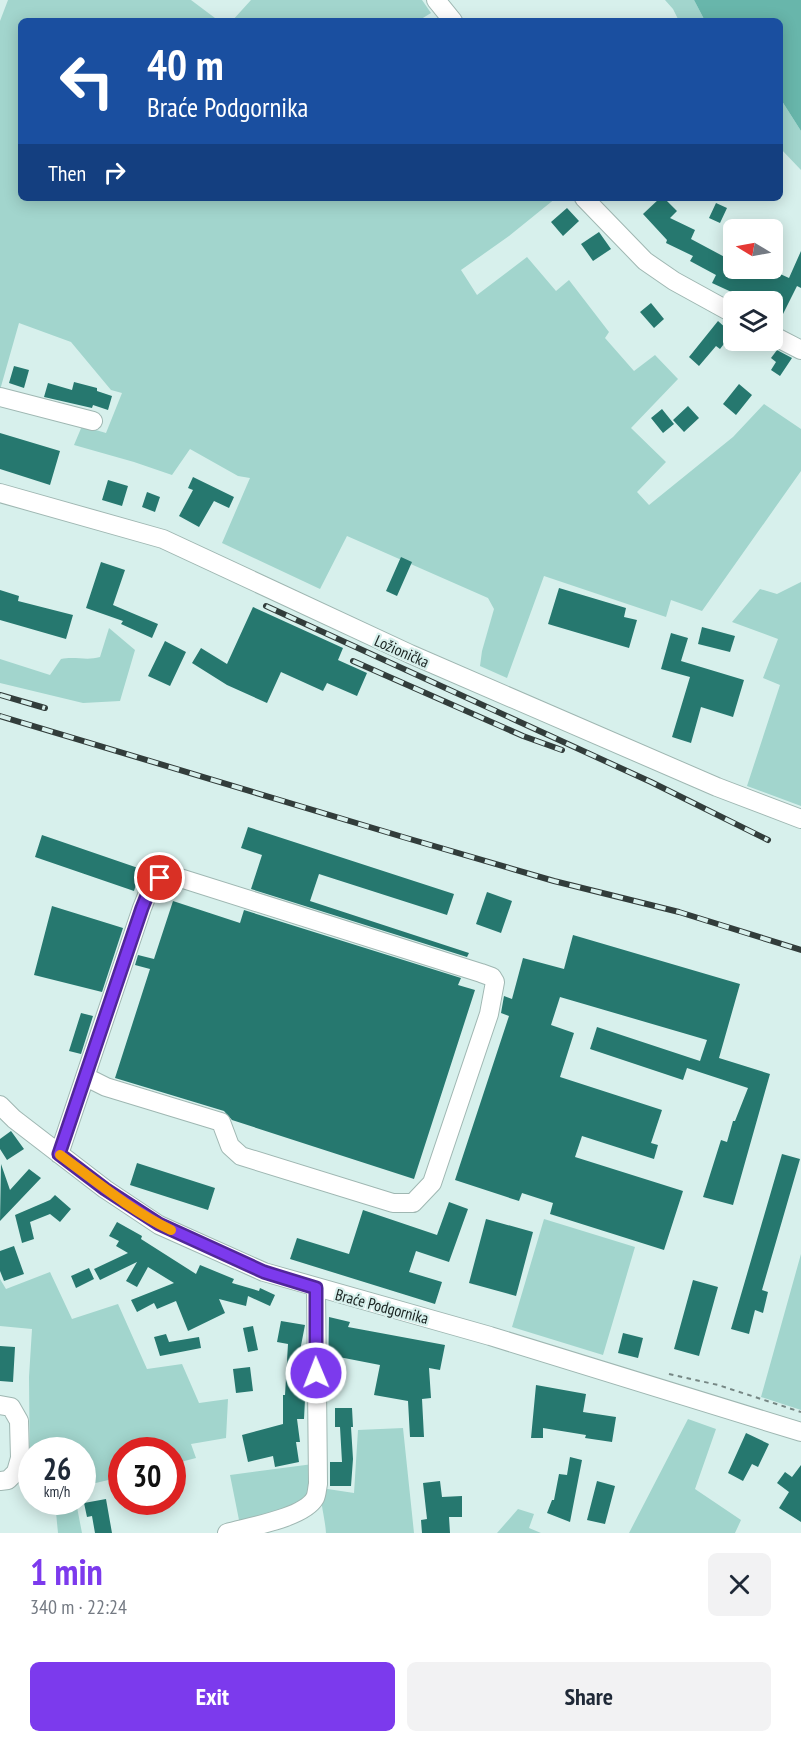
<!DOCTYPE html>
<meta charset="utf-8">
<style>
body{margin:0;font-family:"PT Sans Narrow",sans-serif;background:#f2f2f3;color:#1f2937;height:100vh;display:flex;flex-direction:column;font-size:22px;white-space:nowrap}
*{box-sizing:border-box;margin:0}
p{font-size:20px;color:#747a83}
.icon{flex:none;width:33px;height:33px;fill:none;stroke:currentColor;stroke-width:2;stroke-linecap:round;stroke-linejoin:round}
.map{position:relative;height:1533px;overflow:hidden}
.drawer{display:flex;flex-direction:column;background:#fff;flex:1}
.drawer>*{flex:none}
.hud{position:absolute;left:18px;top:18px;width:765px;height:183px;border-radius:9px;box-shadow:0 3px 15px #0003;background:#1a4fa0;color:#fff;overflow:hidden}
.needle{width:39px;rotate:280deg}
.fabs{position:absolute;left:723px;top:219px;display:grid;gap:12px}
.fabs a{display:grid;place-items:center;width:60px;height:60px;border-radius:9px;background:#fff;box-shadow:0 3px 15px #0003;font-size:30px}
.speed{position:absolute;left:18px;top:1437px;display:flex;gap:12px;font-size:30px;font-weight:700;text-align:center}
.speed>*{display:grid;place-content:center;width:78px;height:78px;border-radius:50%;background:#fff;box-shadow:0 3px 15px #0003;line-height:1}
.speed small{font-size:15px;font-weight:400}
.speed .limit{border:9px solid #d22;background:#fff;color:#111}
.pin{position:absolute;display:grid;place-items:center;width:51px;height:51px;color:#fff;margin:-26px;border:3px solid #fff;border-radius:50%;box-shadow:0 2px 6px #0007}
.me{position:absolute;width:66px;margin:-33px;rotate:359deg;stroke-linejoin:round;filter:drop-shadow(0 0 4px #0008)}
.turn{display:flex;align-items:center;gap:21px;height:126px;padding:0 30px;font-size:27px}
.turn .icon{width:78px;height:78px;stroke-width:2.5}
.turn b{display:block;font-size:42px;line-height:51px}
.then{display:flex;align-items:center;height:57px;padding:0 30px;background:#0003;gap:12px;font-size:22px}
.round{display:grid;place-items:center;flex:none;width:63px;height:63px;border-radius:9px;background:#f2f2f3}
.summary{display:flex;align-items:center;justify-content:space-between;height:102px;padding:0 30px}
h1{font-size:36px;font-weight:800;line-height:45px;color:#7c3aed}
.primary-button{display:flex;gap:12px;margin-top:auto;padding:12px 30px}
.primary-button a{flex:1;height:69px;border-radius:9px;background:#7c3aed;color:#fff;font-size:24px;font-weight:800;line-height:69px;text-align:center}
.primary-button a+a{background:#f2f2f3;color:#1f2937}
.map>svg:first-child{display:block}
</style>
<div class="map">
<svg width="801" height="1533" viewBox="0 0 801 1533">
<rect width="100%" height="100%" fill="#d7f0ec"/>
<!-- green -->
<path fill="#a2d5cd" d="M8 0H191L219 21H21V198H556L509 236 461 270 477 295 527 257 556 291 569 280 609 332 605 338 634 371 655 355 678 379 631 428 666 462 637 492 649 505 733 437 764 404 801 429V471L702 611 671 600 666 617 544 576 507 678 480 666 482 651 494 609 488 598 347 536 320 589 222 543 250 478 238 476 190 449 172 475 134 462 74 445 82 426 106 433 122 393 111 390 71 342 19 323 0 390V21Z
M251 0H422L431 13 418 21H232Z
M665 0H694L705 21H679L673 9Z
M780 98 801 131V170L780 148Z
M801 582V806L747 786 780 685 763 678 778 639 732 622 760 589 777 594Z
M109 628 135 650 120 701 83 703 0 683V659L50 675 61 659C75 656 86 661 100 657Z
M544 1219 635 1247 603 1355 512 1327Z
M801 1254V1410L761 1397Z
M50 1272 72 1319 118 1304 147 1369 182 1364 199 1403 228 1399 226 1438 191 1444 196 1458 173 1464 172 1450H122L121 1477 83 1486 82 1450H32L30 1487 29 1377 32 1329 0 1326V1279L6 1289Z
M688 1419 716 1429 695 1489 741 1520 735 1533H629Z
M403 1428 414 1533H326C325 1517 320 1504 321 1488L354 1493 358 1430Z
M313 1464 312 1486 303 1502 240 1525 230 1475Z
M55 1502H76L82 1533H58Z
M518 1509 534 1514 529 1528 541 1533H497Z"/>
<!-- water -->
<path fill="#68b6ab" d="M694 0H801V131L780 98V21H705Z"/>
<!-- building -->
<path fill="#26786f" d="M660 198H664L677 211 670 218 695 230 691 239 734 262V268H767L789 278 801 251V288L797 286 783 314 772 309V302H747L737 297 738 295 712 283 716 275 690 261 693 256 666 243 667 240 643 214Z
M716 203 727 208 720 223 709 218Z
M567 208 579 221 563 236 551 222Z
M599 232 611 249 593 261 581 244Z
M651 303 664 319 654 328 640 312Z
M718 321 728 330 726 333 730 336 720 349 716 346 699 366 689 357Z
M777 350 792 358 780 376 771 370 776 362 771 358Z
M14 366 29 370 24 388 9 383Z
M74 382 97 388V391L112 396 108 410 93 405 92 408 44 397 48 383 72 390Z
M739 384 752 395 736 415 723 404Z
M688 406 699 418 684 432 673 420Z
M662 409 674 424 663 433 651 418Z
M0 433 60 451 50 485 0 469Z
M193 477 234 497 229 508 214 501 199 527 179 516 193 490 188 488Z
M108 480 128 486 122 506 102 500Z
M147 492 160 497 155 512 142 507Z
M401 557 412 562 397 596 386 591Z
M101 562 125 570 113 605 158 624 152 638 121 624 123 621 86 608Z
M559 588 626 608 624 617 637 620 629 648 548 624Z
M0 590 19 596 18 601 73 615 66 639 0 620Z
M253 607 343 648 338 660 367 673 357 696 327 683 323 691 281 672 267 703 227 685 192 663 201 648 227 664Z
M702 627 735 636 730 652 698 644Z
M671 633 688 638 681 661 744 680 733 717 701 707 691 743 672 737 690 677 661 669Z
M165 641 186 652 170 686 148 676Z
M248 827 454 894 447 915 319 874 310 901 469 953 467 957 251 889 262 855 241 848Z
M42 835 141 869 134 891 35 857Z
M487 892 512 901 501 933 476 924Z
M173 901 240 923 244 910 461 978 458 985 475 990 414 1179 232 1120 224 1111 115 1078 150 969 135 965 138 955 154 959Z
M52 906 123 928 102 992 34 975Z
M573 935 740 984 719 1058 770 1074 733 1205 703 1197 721 1140 727 1142 733 1121H735L748 1088 687 1068 683 1080 590 1049 597 1027 700 1061 707 1040 560 997 551 1025 574 1033 560 1077 662 1110 651 1143 658 1145 654 1159 582 1136 575 1157 683 1191 664 1250 550 1214 553 1203 522 1193 519 1201 455 1180 509 1016 501 1013 504 996 512 999 523 958 564 969Z
M81 1013 93 1016 81 1054 69 1051Z
M11 1131 24 1149 7 1160 0 1149V1139Z
M782 1154 800 1159 762 1290 768 1292 763 1313 755 1310 749 1334 731 1329Z
M137 1163 215 1188 208 1210 130 1185Z
M1 1164 10 1190 29 1169 41 1178 0 1221Z
M55 1195 71 1209 60 1222 50 1214 30 1222 34 1239 22 1243 15 1215 50 1200Z
M449 1202 468 1209 449 1262 416 1251 409 1272 442 1282 435 1304 290 1259 297 1238 349 1254 363 1210 437 1235Z
M486 1219 533 1232 516 1296 469 1283Z
M117 1222 142 1236 141 1239 196 1274 200 1265 234 1279 232 1283 259 1291 260 1288 275 1295 270 1306 248 1296 246 1306 219 1299 225 1313 188 1331 176 1301 157 1309 154 1303 137 1312 131 1300 174 1283 148 1267 137 1287 126 1281 137 1262 100 1280 94 1269 128 1253 116 1246 119 1241 109 1236Z
M14 1246 24 1274 4 1281 0 1271V1251Z
M89 1268 94 1279 76 1288 71 1276Z
M693 1280 718 1287 699 1356 674 1349Z
M329 1317 350 1322 348 1327 445 1345 440 1370 429 1368 431 1398 422 1399 424 1437H410L408 1401 374 1395 380 1365 339 1357V1381H328Z
M281 1321 305 1325 298 1361H305L306 1380 304 1419H297L300 1442H296L299 1462 275 1467 273 1456 248 1462 242 1435 283 1424V1395H285L288 1344 277 1342Z
M253 1326 258 1350 248 1352 243 1328Z
M623 1333 643 1338 638 1358 618 1353Z
M166 1334 169 1342 199 1337 201 1348 160 1356 154 1337Z
M0 1346 15 1347 13 1382 0 1381Z
M250 1367 253 1391 236 1393 233 1369Z
M536 1385 586 1394 583 1412 616 1417 612 1442 585 1438 586 1435 543 1428V1438H531Z
M335 1408H352L353 1427H351L353 1459 351 1486H330V1462H342L340 1427H335Z
M746 1433 769 1444 758 1467 752 1464 743 1481 728 1473Z
M570 1457 582 1460 570 1522 547 1513 552 1500H554L559 1474 567 1475Z
M801 1465V1522L779 1508 789 1492 777 1483 785 1472 792 1477Z
M440 1481 442 1497 462 1496V1517H449L450 1533H422L421 1520 427 1519 423 1483Z
M597 1481 615 1486 605 1524 587 1520Z
M106 1499 112 1533H95L92 1516 87 1517 84 1503Z"/>
<g fill="none" stroke-linecap="round" stroke-linejoin="round">
<!-- minor casing -->
<g stroke="#9fb7b2" stroke-width="20">
<path id="minor" d="M436 0 453 21
M584 198 645 261 674 281 734 314
M772 335 801 350
M0 397 93 421
M0 493 163 539 410 654 717 787 801 819
M0 1105 14 1119 105 1189 159 1225 264 1272 490 1336 801 1432
M59 1154 142 908 150 888 160 878H180L481 973 492 977 495 982 489 1014 432 1183 413 1203H393L241 1156 230 1146 221 1122 106 1087 86 1077
M0 1405 11 1407 19 1421 20 1458 16 1472 8 1480 0 1481
M227 1533C248 1527 304 1518 315 1498 317 1494 317 1488 318 1484L316 1288"/>
</g>
<!-- path -->
<path stroke="#768784" stroke-width="2" stroke-dasharray="4.5 4.5" stroke-linecap="butt" d="M669 1374 718 1385 801 1412"/>
<!-- minor -->
<use href="#minor" stroke="#fff" stroke-width="18"/>
<!-- rail casing -->
<g stroke="#323d3b" stroke-width="6">
<path id="rail" d="M266 606 651 782 768 840
M353 661 523 736 562 750
M0 695 45 708
M0 716 403 837 554 881 679 912 801 950"/>
</g>
<!-- rail -->
<use href="#rail" stroke="#d7f0ec" stroke-width="4" stroke-dasharray="11" stroke-linecap="butt"/>
</g>
<g fill="none" stroke-linecap="round" stroke-linejoin="round">
<!-- route casing -->
<g stroke="#51269a" stroke-width="15">
<path id="route" d="M160 878 150 888 142 908 59 1154 105 1189 159 1224 264 1272 316 1288V1373"/>
</g>
<!-- route -->
<use href="#route" stroke="#7c3aed" stroke-width="10"/>
<!-- slow -->
<path stroke="#f59e0b" stroke-width="10" d="M60 1155C94 1180 133 1212 171 1230"/>
</g>
<g text-anchor="middle" dominant-baseline="central" stroke-width="4.5" stroke-linejoin="round" paint-order="stroke">
<!-- street labels -->
<g font-size="16" fill="#17201e" stroke="#d7f0ec">
<text transform="translate(402 651) rotate(24)">Ložionička</text>
<text transform="translate(382 1306) rotate(15)">Braće Podgornika</text>
</g>
</g>
</svg>
<div class="fabs">
<a><svg class="needle" viewBox="-14 -14 28 28"><path d="M0-13l5 13h-10z" fill="#e53935"/><path d="M0 13l5-13h-10z" fill="#747a83"/></svg></a>
<a><svg class="icon" aria-label="layers" viewBox="0 0 24 24"><path d="M12 4l9 5-9 5-9-5zM3 14l9 5 9-5"/></svg></a>
</div>
<div class="speed"><div>26<small>km/h</small></div><div class="limit">30</div></div>
<div class="pin" style="left:160px;top:878px;background:#d93025"><svg class="icon" aria-label="arrive" viewBox="0 0 24 24"><path d="M6 21V4h12l-3 4 3 4H6"/></svg></div>
<svg class="me" style="left:316px;top:1373px" viewBox="-20 -20 40 40"><circle r="17" fill="#7c3aed" stroke="#fff" stroke-width="3"/><path d="M0-11L8 9 0 5-8 9z" fill="#fff"/></svg>
<div class="hud">
<div class="turn"><svg class="icon" aria-label="left" viewBox="0 0 24 24"><path d="M17 20v-9H6M10 6l-5 5 5 5"/></svg><div><b>40 m</b>Braće Podgornika</div></div>
<div class="then">Then<svg class="icon" aria-label="right" viewBox="0 0 24 24"><path d="M7 20v-9h11M14 6l5 5-5 5"/></svg></div>
</div>
</div>
<section class="drawer">
<div class="summary"><div><h1>1 min</h1><p>340 m · 22:24</p></div><a class="round"><svg class="icon" aria-label="close" viewBox="0 0 24 24"><path d="M6 6l12 12M18 6L6 18"/></svg></a></div>
<div class="primary-button"><a>Exit</a><a>Share</a></div>
</section>
